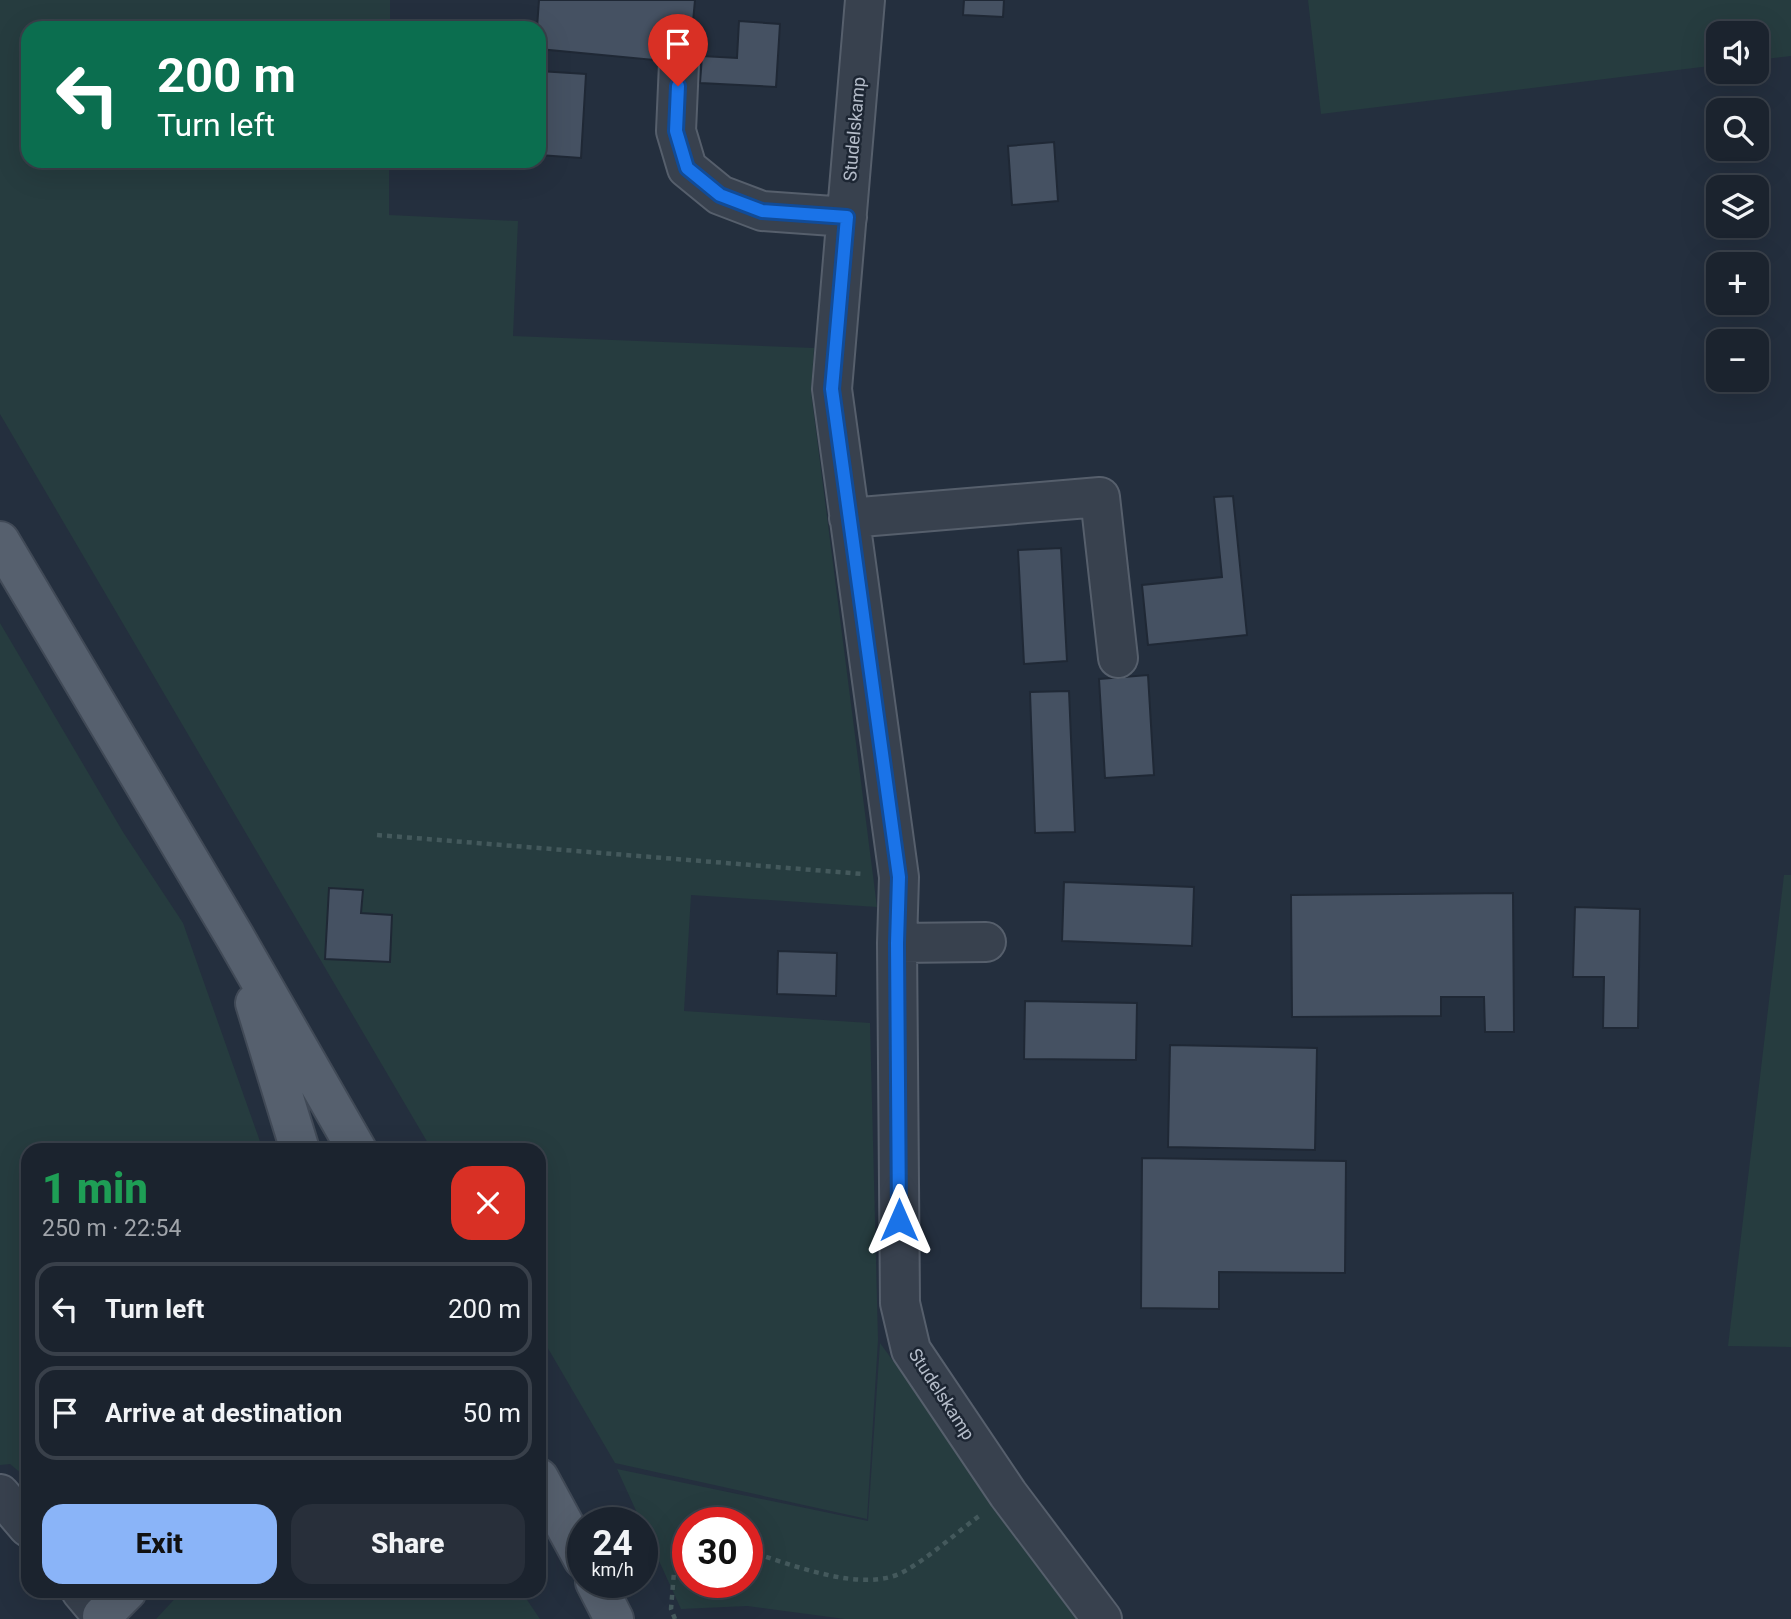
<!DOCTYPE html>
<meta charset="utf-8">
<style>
body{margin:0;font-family:Roboto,sans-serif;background:#282f3a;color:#f1f3f6;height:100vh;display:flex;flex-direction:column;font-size:26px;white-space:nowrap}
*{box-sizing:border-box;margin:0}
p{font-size:23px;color:#a0a4aa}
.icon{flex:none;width:38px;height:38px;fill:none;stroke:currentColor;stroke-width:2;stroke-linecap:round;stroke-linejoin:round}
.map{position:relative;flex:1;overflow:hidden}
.drawer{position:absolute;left:21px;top:1143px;width:525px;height:455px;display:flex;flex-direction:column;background:#1b232e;border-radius:21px;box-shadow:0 7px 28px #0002,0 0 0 2px #39404a}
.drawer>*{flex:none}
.guide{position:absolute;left:21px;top:21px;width:525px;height:147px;border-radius:21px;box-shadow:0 7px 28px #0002,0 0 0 2px #39404a;background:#0b6e4f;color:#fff;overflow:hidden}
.tools{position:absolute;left:1706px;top:21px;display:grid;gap:14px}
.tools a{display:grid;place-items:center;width:63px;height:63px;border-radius:14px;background:#1b232e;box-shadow:0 7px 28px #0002,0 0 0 2px #39404a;font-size:35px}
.speed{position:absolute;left:567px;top:1507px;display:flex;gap:14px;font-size:35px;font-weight:700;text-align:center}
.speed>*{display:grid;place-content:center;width:91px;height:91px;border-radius:50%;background:#1b232e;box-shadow:0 7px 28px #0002,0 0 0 2px #39404a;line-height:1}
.speed small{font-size:18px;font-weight:400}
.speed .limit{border:10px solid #d22;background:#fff;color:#111}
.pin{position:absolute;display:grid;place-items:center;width:60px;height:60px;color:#fff;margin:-72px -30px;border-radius:50% 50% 50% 0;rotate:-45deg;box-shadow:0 0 7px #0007}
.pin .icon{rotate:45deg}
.me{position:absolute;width:77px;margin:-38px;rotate:0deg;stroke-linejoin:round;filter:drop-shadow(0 0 5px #0008)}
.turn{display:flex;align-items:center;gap:24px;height:147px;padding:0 21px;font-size:32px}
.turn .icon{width:91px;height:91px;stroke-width:2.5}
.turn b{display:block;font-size:49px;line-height:60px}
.round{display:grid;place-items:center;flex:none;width:74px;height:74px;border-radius:21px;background:#282f3a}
.overview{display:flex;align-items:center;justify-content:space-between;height:119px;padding:0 21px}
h1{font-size:42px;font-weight:800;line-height:52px;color:#1e9e55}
.cta{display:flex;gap:14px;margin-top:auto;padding:14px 21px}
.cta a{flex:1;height:80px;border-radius:21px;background:#8ab4f8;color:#111;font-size:28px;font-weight:800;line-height:80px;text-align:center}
.cta a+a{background:#282f3a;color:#f1f3f6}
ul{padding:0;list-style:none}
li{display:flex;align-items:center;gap:21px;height:94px;margin:0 14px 10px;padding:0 7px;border:4px solid #39404a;border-radius:21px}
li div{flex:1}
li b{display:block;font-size:26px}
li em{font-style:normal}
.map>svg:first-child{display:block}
</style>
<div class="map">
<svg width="1791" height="1619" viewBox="0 0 1791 1619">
<rect width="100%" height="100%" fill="#242f3e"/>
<!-- green -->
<path fill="#263c3f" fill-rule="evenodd" d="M0 0H390V28H28V161H389V215L518 221 513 336 814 348 811 392 877 907 691 895 684 1011 870 1023 878 1340 867 1519 615 1463 539 1333V1150H432L0 414Z
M1308 0H1791V56L1757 60V33H1718V65L1321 114Z
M0 623 123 832 183 923 263 1150H28V1479L10 1464 0 1465Z
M1784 875H1791V1347L1728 1346Z
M880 1343 1081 1619H845L747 1606 681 1609 617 1469 868 1521ZM688 1522H747V1582H688Z
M182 1591H521L540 1619H156Z"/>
<!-- building -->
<path fill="#455162" stroke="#1f2835" stroke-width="2" d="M539 0H695L692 33 656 30 654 60 539 49V28H537Z
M964 0H1004L1003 17 963 15Z
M739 21 780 24 776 87 700 83 702 56 737 58Z
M539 71 586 74 581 158 539 155Z
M1054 142 1058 201 1012 205 1008 146Z
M1233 496 1247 635 1148 645 1142 585 1222 577 1214 497Z
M1061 548 1067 661 1024 664 1018 550Z
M1148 675 1154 775 1105 778 1099 679Z
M1069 691 1075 832 1035 833 1030 692Z
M1064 882 1194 887 1192 946 1062 941Z
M329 888 363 890 361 913 392 915 390 962 325 959Z
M1513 893 1514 1032H1485L1484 997H1441V1016L1292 1017 1291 895Z
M1575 907 1640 909 1638 1028H1603L1604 977H1573Z
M778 951 837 953 836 996 777 994Z
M1025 1001 1137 1003 1136 1060 1024 1059Z
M1170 1045 1317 1048 1315 1150 1168 1147Z
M1142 1158 1346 1161 1345 1273 1219 1272V1309L1141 1308Z"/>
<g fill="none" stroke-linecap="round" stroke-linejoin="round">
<!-- minor casing -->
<g stroke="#565f6c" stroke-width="42">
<path id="minor" d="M865 0 832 389 899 877 897 943 900 1303 911 1350 1008 1494 1102 1619
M680 41 676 131 687 168 720 195 762 211 847 217
M849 518 1100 497 1118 658
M897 943 986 942
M0 1494 28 1527
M81 1591 102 1616 100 1619"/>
</g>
<!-- major casing -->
<g stroke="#414a57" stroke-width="42">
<path id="major" d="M0 541 235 937 357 1150
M255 1003 300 1150
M539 1478 583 1559
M595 1582 614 1619
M102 1616 127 1591"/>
</g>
<!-- path -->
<path stroke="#44595c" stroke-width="4.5" stroke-dasharray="5 5" stroke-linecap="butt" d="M377 835 863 874
M747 1551C792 1564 863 1595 905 1571 931 1556 955 1534 979 1516
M675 1619 671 1609 674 1572 688 1551"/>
<!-- minor -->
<use href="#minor" stroke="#38414e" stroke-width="38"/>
<!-- major -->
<use href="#major" stroke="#56606e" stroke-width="38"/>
</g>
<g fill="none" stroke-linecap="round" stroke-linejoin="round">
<!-- route casing -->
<g stroke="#114b97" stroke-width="18">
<path id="route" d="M678 86 676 131 687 168 720 195 762 211 847 217 832 389 899 877 897 943 899 1220"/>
</g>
<!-- route -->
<use href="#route" stroke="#1a73e8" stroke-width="12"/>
</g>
<g text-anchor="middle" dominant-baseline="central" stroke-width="5" stroke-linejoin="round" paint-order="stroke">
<!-- street labels -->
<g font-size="18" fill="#b4bcc9" stroke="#1d2633">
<text transform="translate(854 129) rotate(-85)">Studelskamp</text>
<text transform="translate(942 1394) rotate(57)">Studelskamp</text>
</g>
</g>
</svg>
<div class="tools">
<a><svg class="icon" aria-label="sound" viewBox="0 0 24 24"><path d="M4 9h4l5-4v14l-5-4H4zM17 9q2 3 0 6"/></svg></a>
<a><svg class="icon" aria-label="search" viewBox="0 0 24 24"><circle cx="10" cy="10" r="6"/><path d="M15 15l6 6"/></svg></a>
<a><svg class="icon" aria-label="layers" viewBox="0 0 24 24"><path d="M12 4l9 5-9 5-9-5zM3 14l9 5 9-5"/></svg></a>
<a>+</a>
<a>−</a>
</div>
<div class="speed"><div>24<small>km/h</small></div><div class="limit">30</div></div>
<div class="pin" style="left:678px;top:86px;background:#d93025"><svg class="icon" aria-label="arrive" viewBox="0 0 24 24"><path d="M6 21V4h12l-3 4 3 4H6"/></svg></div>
<svg class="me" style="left:899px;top:1220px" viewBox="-20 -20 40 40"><path d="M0-17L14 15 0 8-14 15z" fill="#1a73e8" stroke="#fff" stroke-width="4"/></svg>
<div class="guide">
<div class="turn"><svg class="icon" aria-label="left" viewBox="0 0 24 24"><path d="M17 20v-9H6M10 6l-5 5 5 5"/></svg><div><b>200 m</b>Turn left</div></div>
</div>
<section class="drawer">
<div class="overview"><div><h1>1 min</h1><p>250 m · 22:54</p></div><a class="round" style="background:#d93025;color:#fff"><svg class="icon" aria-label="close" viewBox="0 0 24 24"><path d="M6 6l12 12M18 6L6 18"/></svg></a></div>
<ul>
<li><svg class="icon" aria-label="left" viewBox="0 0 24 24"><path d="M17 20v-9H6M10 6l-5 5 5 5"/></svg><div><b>Turn left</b></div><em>200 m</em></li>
<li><svg class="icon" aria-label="arrive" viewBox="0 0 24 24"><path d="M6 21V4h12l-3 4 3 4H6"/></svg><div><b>Arrive at destination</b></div><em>50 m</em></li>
</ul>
<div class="cta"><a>Exit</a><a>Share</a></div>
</section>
</div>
